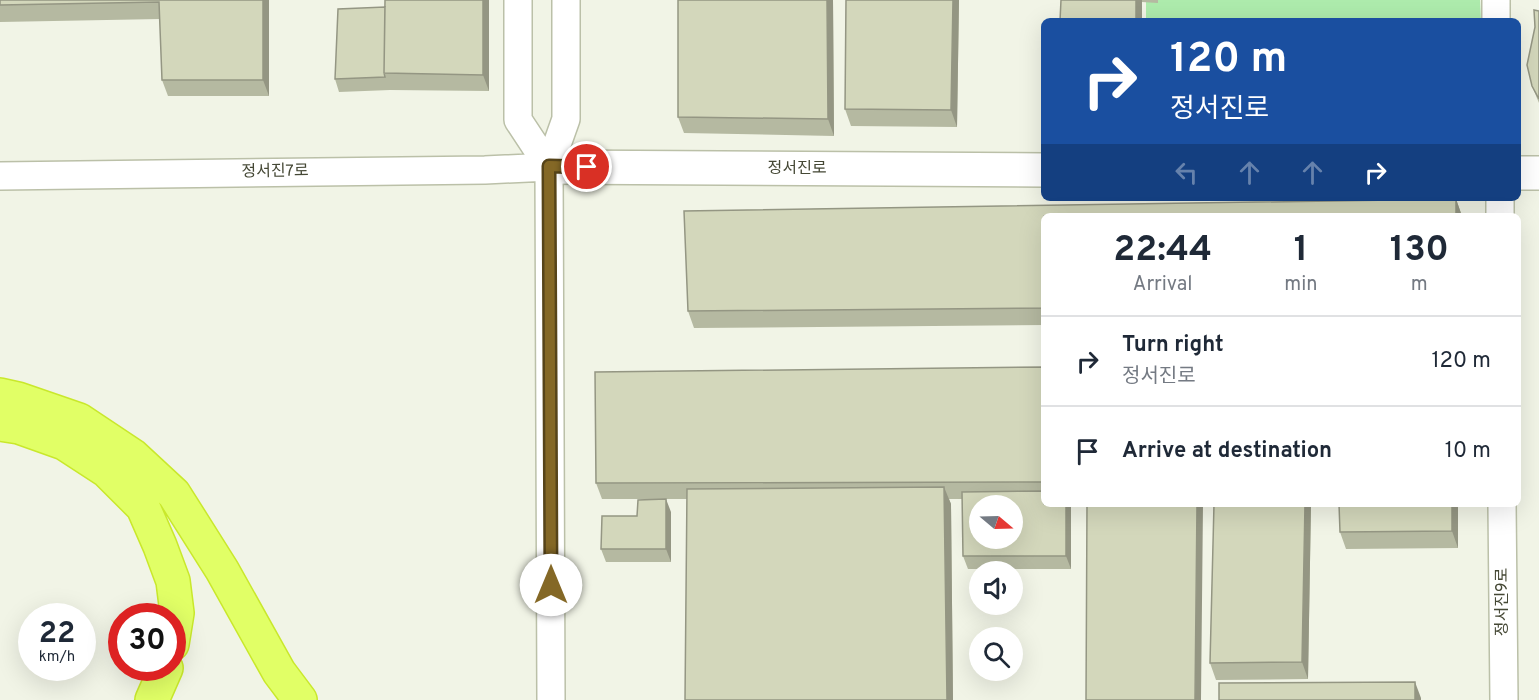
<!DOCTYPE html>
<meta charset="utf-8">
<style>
body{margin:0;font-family:Overpass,"Noto Sans KR",sans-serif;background:#f2f2f3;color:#1f2937;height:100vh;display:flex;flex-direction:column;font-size:22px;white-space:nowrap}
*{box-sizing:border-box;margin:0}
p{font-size:20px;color:#747a83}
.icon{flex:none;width:33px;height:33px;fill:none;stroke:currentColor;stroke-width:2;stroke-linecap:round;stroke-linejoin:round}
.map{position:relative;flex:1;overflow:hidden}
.side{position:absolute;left:1041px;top:213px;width:480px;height:294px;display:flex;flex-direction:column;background:#fff;border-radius:9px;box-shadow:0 6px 24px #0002}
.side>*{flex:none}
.banner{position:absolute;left:1041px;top:18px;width:480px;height:183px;border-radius:9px;box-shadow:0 6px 24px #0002;background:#1a4fa0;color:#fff;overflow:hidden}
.needle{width:39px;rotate:109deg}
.tools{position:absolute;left:969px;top:495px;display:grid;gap:12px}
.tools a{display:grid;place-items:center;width:54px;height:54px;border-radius:50%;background:#fff;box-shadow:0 6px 24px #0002;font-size:30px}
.speed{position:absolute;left:18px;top:603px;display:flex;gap:12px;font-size:30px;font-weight:700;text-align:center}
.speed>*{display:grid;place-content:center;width:78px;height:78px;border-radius:50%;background:#fff;box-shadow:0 6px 24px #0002;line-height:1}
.speed small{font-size:15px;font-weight:400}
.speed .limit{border:9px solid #d22;background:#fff;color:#111}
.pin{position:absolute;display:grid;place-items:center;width:51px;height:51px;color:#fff;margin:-26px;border:3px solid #fff;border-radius:50%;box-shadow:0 2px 6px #0007}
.me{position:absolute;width:66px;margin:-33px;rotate:0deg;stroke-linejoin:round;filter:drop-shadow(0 0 4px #0008)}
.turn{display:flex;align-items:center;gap:21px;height:126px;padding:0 30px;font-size:27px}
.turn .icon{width:78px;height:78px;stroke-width:2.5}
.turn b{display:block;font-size:42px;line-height:51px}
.lanes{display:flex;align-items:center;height:57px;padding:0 30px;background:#0003;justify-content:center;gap:30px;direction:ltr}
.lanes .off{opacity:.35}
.eta{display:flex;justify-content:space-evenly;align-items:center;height:102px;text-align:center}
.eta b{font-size:36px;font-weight:700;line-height:42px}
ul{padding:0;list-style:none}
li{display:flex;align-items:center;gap:18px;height:90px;padding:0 30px;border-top:2px solid #e0e1e3}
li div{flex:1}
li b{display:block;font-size:22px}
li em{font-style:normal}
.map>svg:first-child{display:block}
</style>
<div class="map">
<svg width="1539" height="700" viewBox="0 0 1539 700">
<rect width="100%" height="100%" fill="#f1f4e6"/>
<!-- green -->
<path fill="#adebac" d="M1146 0H1480L1481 21H1146Z"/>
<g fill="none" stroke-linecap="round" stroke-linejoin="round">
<!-- minor casing -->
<g stroke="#bbc0a8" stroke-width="30">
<path id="minor" d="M518 0V120L549 167
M1496 0V21
M0 176 485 170 549 167
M1500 198V216
M1502 504 1504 700
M551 700 549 167 566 119V0"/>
</g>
<!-- tertiary casing -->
<g stroke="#bbc0a8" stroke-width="36">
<path id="tertiary" d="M549 167 1044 170
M1518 173H1539"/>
</g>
<!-- motorway casing -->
<g stroke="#c9e82c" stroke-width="36">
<path id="motorway" d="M0 395 18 399 79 420 133 456 174 494 222 570 279 672 300 700
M0 424 19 427 64 443 107 471 143 507 160 546 173 581 177 613 172 644
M152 700 166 668"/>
</g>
<!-- minor -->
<use href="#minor" stroke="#fff" stroke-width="27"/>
<!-- tertiary -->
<use href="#tertiary" stroke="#fff" stroke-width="33"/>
<!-- motorway -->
<use href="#motorway" stroke="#e1ff66" stroke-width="33"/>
</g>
<!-- wall -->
<path fill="#b5b9a1" d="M0 0H269V96H168L162 80 160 19 0 22Z
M489 0V91L390 90 339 92 335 79 385 7Z
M678 0H833L834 136 684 133 678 117Z
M846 0H959L957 127 851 126 845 109Z
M1061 0H1158V3L1142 2V21H1060Z
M1539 11V103L1532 86Z
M1456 199 1462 216H1044V325L694 328 688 311 684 211Z
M1044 367V504H1071V569H968L963 556 962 499H949L951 504 953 700H685L687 499H602L596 483Z
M1214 504H1311L1308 679 1216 680 1210 663Z
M1458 504V548L1346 549 1340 532Z
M671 512V562H606L601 549 637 516Z"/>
<!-- shaded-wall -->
<path fill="#949683" d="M263 0H269V96L263 80Z
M483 0H489V91L483 75Z
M827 0H833L834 136 828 119Z
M953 0H959L957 127 951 110Z
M1136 0H1142V21H1136Z
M1456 199 1462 216H1456Z
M944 487 951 504 953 700H947Z
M666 499 671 512V562L666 549Z
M1066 504H1071V569L1066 556Z
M1197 504H1203L1201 700H1195Z
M1305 504H1311L1308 679 1302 662Z
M1452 504H1458V548L1452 531Z
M1415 682 1421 698V700H1415Z"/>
<!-- building -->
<path fill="#d3d7bb" stroke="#949683" stroke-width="1.5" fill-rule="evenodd" d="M0 0H263V80H162L159 2 0 5Z
M385 0H483V75L384 73Z
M678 0H827L828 119 678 117Z
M846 0H953L951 110 845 109Z
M1061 0H1136V21H1060Z
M385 7 384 73 385 77 335 79 338 9Z
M1534 10 1539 11V99L1532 86 1527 65 1535 27Z
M1456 199V216H1044V308L688 311 684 211Z
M1044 367V482L596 483 595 372Z
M944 487 947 700H685L687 489Z
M1044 491V504H1066V556H963L962 492ZM980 506H1012V538H980Z
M666 499V549H601L602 516H637L638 500Z
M1087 504H1197L1195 700H1086Z
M1214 504H1305L1302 662 1210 663Z
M1339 504H1452V531L1340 532Z
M1415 682V700H1219V683Z"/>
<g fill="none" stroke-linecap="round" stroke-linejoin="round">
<!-- route casing -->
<g stroke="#564419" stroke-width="15">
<path id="route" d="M551 585 549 166 587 167"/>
</g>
<!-- route -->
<use href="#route" stroke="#846826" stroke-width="10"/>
</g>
<g text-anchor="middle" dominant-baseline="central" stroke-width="4.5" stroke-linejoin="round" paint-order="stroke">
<!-- street labels -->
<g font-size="16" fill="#454835" stroke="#fff">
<text x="797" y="169">정서진로</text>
<text transform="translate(275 172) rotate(-1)">정서진7로</text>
<text transform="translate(1503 602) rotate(-90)">정서진9로</text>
</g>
</g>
</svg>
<div class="tools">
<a><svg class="needle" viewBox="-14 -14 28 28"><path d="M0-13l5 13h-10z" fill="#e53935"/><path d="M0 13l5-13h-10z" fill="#747a83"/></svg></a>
<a><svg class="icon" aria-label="sound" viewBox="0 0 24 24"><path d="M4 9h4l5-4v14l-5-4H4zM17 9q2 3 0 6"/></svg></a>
<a><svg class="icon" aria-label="search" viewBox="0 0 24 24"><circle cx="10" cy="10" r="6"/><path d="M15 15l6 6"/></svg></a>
</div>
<div class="speed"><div>22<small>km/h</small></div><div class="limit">30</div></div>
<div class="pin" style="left:587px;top:167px;background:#d93025"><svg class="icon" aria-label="arrive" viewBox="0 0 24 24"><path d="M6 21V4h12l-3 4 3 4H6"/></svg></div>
<svg class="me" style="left:551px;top:585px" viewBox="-20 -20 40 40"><circle r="19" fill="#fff"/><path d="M0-13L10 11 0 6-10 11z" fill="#846826"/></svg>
<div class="banner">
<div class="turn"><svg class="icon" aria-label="right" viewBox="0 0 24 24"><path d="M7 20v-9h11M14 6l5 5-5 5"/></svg><div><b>120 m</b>정서진로</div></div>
<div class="lanes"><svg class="icon off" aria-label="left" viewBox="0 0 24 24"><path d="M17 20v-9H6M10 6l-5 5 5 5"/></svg><svg class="icon off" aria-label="ahead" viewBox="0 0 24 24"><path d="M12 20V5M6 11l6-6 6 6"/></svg><svg class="icon off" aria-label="ahead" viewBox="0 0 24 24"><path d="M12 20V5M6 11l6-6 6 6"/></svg><svg class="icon" aria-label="right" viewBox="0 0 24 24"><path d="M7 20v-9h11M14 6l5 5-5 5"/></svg></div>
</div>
<section class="side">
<div class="eta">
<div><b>22:44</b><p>Arrival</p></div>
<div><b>1</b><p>min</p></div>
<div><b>130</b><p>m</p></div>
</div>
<ul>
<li><svg class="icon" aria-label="right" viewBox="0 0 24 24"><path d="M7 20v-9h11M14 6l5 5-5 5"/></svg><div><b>Turn right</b><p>정서진로</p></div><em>120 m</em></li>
<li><svg class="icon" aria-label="arrive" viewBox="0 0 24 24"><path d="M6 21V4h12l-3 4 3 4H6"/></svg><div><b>Arrive at destination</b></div><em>10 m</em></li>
</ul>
</section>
</div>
